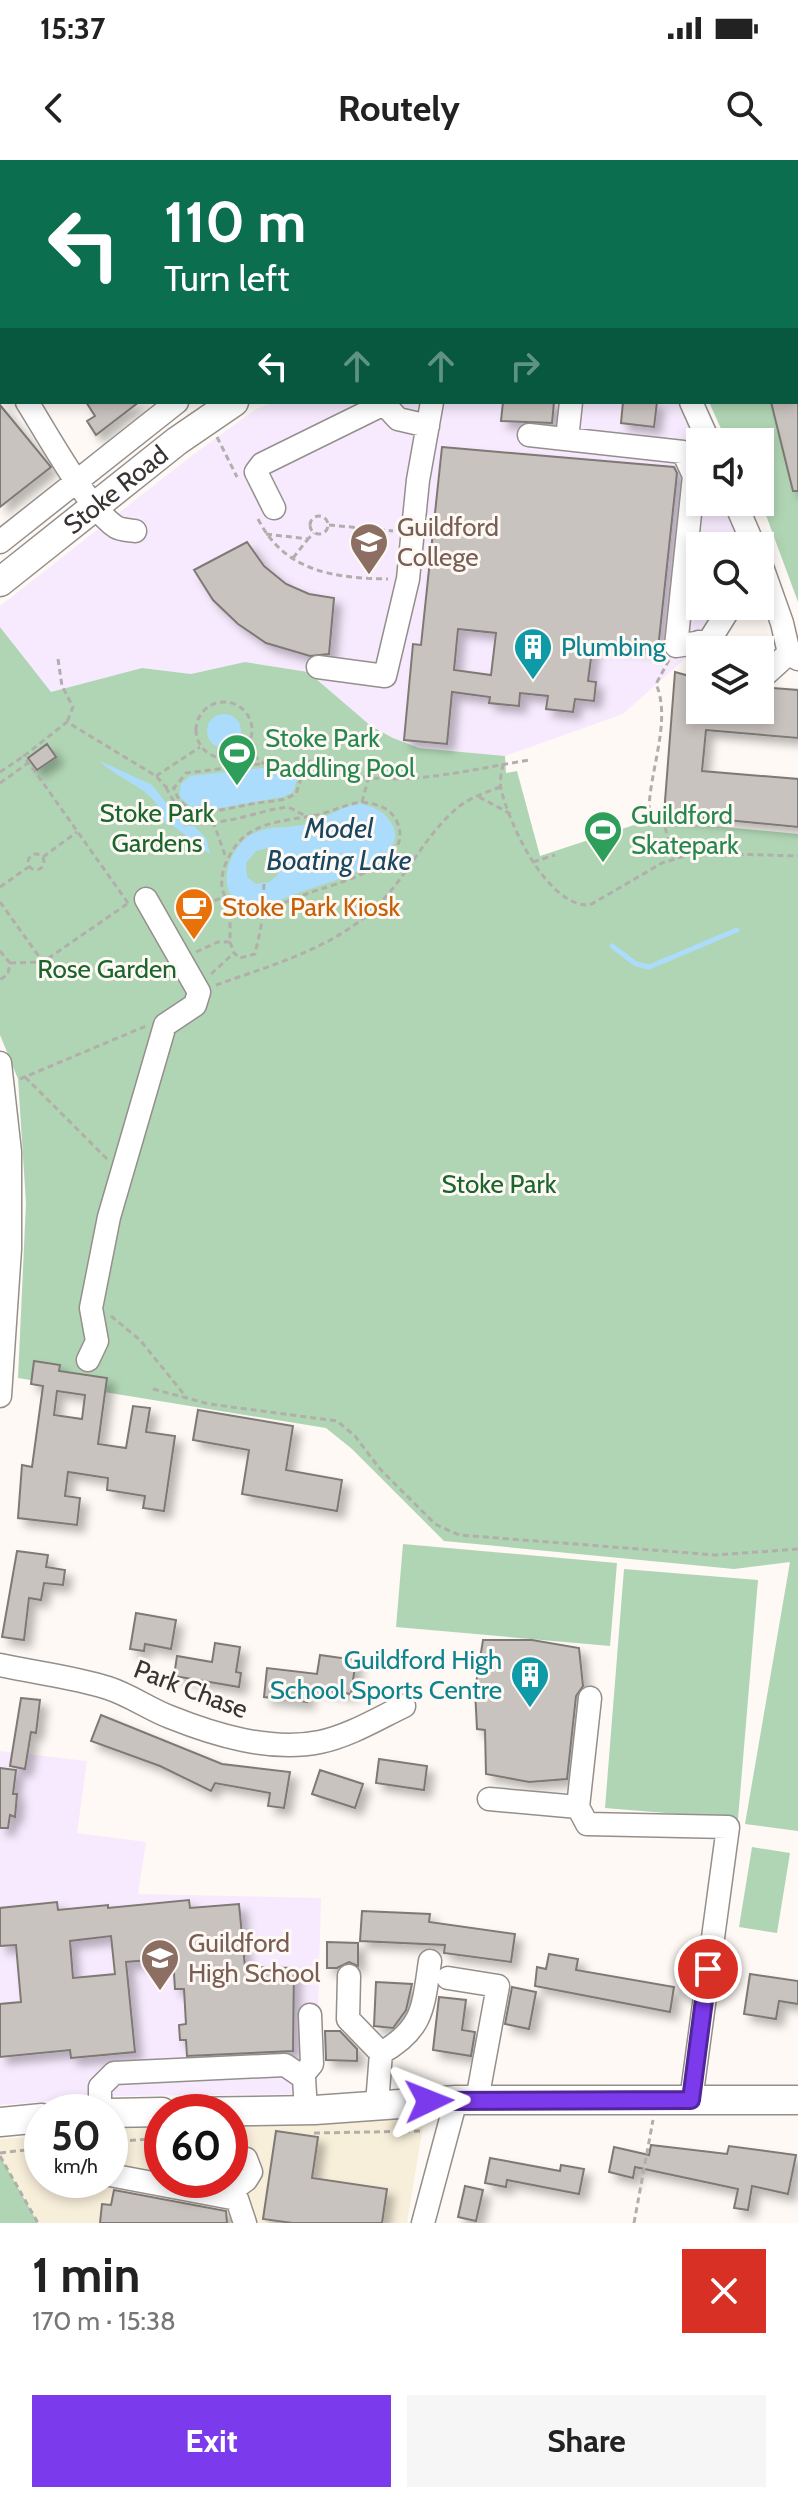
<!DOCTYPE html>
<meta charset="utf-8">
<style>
body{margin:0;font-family:Cabin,sans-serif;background:#f6f6f6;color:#222;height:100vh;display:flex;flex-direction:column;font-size:30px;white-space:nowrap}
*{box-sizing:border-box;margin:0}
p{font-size:26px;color:#767676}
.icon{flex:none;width:44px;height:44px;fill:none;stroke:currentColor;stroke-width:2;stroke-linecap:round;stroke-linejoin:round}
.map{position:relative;height:2063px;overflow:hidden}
.sheet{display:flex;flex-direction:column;background:#fff;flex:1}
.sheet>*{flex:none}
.hud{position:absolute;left:0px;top:0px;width:798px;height:244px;box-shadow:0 4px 12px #0003;background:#0b6e4f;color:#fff;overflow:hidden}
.buttons{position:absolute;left:686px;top:268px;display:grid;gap:16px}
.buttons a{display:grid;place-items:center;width:88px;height:88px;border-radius:0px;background:#fff;box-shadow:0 4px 12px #0003;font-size:40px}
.speed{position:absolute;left:24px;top:1934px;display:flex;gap:16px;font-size:40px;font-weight:700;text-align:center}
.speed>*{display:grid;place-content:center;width:104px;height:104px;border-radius:50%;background:#fff;box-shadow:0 4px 12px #0003;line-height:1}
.speed small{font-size:20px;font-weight:400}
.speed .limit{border:12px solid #d22;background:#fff;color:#111}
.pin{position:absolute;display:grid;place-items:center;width:68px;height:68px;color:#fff;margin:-34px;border:4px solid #fff;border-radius:50%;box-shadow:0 2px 8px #0007}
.me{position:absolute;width:88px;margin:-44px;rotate:88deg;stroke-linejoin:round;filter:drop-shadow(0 0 6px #0008)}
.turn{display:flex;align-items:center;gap:28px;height:168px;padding:0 32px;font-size:36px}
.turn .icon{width:104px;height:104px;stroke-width:2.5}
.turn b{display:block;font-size:56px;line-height:68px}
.lanes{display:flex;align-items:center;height:76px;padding:0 32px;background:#0003;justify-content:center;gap:40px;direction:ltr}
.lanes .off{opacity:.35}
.round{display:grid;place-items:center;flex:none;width:84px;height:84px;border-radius:0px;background:#f6f6f6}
.headline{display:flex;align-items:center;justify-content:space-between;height:136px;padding:0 32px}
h1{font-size:48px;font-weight:700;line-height:60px}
.action{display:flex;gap:16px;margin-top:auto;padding:16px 32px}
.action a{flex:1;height:92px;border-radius:0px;background:#7c3aed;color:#fff;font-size:32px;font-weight:700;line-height:92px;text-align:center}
.action a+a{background:#f6f6f6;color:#222}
.status{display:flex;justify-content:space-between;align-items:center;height:56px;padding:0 40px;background:#fff;direction:ltr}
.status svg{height:22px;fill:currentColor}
header{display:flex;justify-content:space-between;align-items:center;height:104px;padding:0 32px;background:#fff;font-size:36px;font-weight:700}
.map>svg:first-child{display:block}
</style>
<div class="status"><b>15:37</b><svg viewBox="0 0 49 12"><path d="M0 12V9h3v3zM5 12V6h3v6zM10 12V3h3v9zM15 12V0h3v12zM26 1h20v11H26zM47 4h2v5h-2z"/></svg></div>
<header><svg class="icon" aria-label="back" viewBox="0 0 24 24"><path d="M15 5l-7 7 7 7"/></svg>Routely<svg class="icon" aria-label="search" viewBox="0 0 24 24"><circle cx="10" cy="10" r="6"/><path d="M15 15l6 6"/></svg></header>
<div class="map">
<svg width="798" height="2063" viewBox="0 0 798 2063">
<defs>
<filter id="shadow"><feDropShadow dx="7" dy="7" stdDeviation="4" flood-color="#0004"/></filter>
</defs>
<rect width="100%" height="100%" fill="#fef9f4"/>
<!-- commercial -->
<path fill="#f8efda" d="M425 1954 407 2063H38L0 1996V1979L42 1976V2020H110V1970L162 1966V2020H230V1963Z"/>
<!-- education -->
<path fill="#f7eafe" d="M274 242H677L700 291V342H722L741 386H700V446H744L623 554 505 596 419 588 393 578 371 566 308 512 245 502 191 514 142 508 51 533 0 467V446L194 294 256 249Z
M0 1591 87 1601 77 1673 146 1682 138 1734 321 1738 316 1934 118 1936 0 1945Z"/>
<!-- green -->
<path fill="#b0d5b4" d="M798 101V442L763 347 753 342H760V282H727L709 242H796Z
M0 467 51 532 142 508 191 514 245 502 308 512 371 566 393 578 419 588 505 596 506 613 517 611 540 696 649 660 798 674V1671L745 1664 790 1402 734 1409 444 1381 352 1289 326 1268 18 1218 26 1043 18 919 0 875Z
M403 1384 617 1403 610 1486 396 1467Z
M624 1409 758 1420 738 1659 605 1648Z
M752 1687 790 1693 777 1773 739 1767Z
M0 1996 35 2058 38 2063H0Z"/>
<!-- water -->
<path fill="#acdcfc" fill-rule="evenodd" d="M207 571a17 17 0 1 1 34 0a17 17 0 1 1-34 0Z
M100 601 152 625 184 666H194L206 678 210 694 172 665 165 664C158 627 122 624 100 601Z
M281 606 290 607 297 619 293 632 283 637 215 649 190 646 179 636 181 624 190 616Z
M359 643C374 647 385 651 393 666 410 703 320 724 298 733 283 739 268 746 251 745 214 741 225 696 245 679 267 662 286 671 309 663 326 658 341 647 359 643ZM267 688 279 698 278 715 269 722 256 724 247 717 246 703 256 691Z"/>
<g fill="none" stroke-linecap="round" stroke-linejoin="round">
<!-- stream -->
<path stroke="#acdcfc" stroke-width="5" d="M612 786 636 804 649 807 737 770"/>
</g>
<!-- building -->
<path fill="#c9c3bf" stroke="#7e7975" stroke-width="2" fill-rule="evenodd" filter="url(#shadow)" d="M86 242H139L96 275 87 261 95 256Z
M503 242H554L552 263 501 261Z
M623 242H657L654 267 621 263Z
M771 242H798V331H793Z
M0 245 51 307 0 347Z
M442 287 674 307 677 313 658 489 593 483 588 521 596 522 594 541 575 539 573 552 546 549 548 536 520 533 519 546 489 543 490 537 452 532 447 584 404 580 413 484 421 485ZM458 469 496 473 491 515 454 510Z
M247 382 264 406 286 424 309 434 334 438 329 494 310 496 266 483 238 464 213 440 194 410Z
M675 512 700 519V550H760V527L798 530V578L706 570 702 611 798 619V667L664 654Z
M47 584 56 597 37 610 28 598Z
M34 1201 60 1205 59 1211 107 1218 98 1284 126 1288 133 1246 150 1248 146 1272 175 1276 164 1351 143 1348 145 1336 107 1330 108 1318 68 1312 65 1336 80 1338 77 1365 18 1358 22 1305 32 1307 43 1226 31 1224ZM57 1231 85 1235 82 1259 54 1255Z
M198 1250 293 1266 286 1310 342 1320 337 1351 242 1334 249 1290 193 1280Z
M17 1391 48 1395 46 1407 65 1410 63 1425 44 1423 41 1440 29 1438 24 1480 2 1477Z
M136 1453 176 1460 171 1489 145 1484 144 1491 130 1489Z
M483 1480H532L579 1488 583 1526 576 1536 567 1619 529 1622 486 1614 485 1570 477 1569 475 1530Z
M215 1483 240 1487 236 1512 241 1513 239 1527 174 1516 177 1496 212 1502Z
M320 1495 356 1500 351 1534 308 1527 307 1542 264 1537 267 1508 317 1514Z
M21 1538 40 1540 36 1573 31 1572 25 1609 10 1606Z
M101 1555 222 1604 290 1612 284 1648 268 1646 270 1633 215 1623 211 1631 160 1606 91 1581Z
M379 1599 427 1606 424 1630 376 1623Z
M0 1608 16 1610 13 1634H17L15 1657 10 1655 8 1668H0Z
M320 1610 363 1624 355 1648 312 1634Z
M189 1740 190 1748 239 1744 245 1807 294 1808 293 1891 187 1896 186 1880H180L179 1865 186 1864 184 1829H175L173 1798 126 1802 135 1892 71 1898 70 1890 0 1897V1844L21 1842 16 1785 0 1786V1748L57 1742 58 1750 108 1745V1748ZM111 1776 115 1814 73 1818 70 1781Z
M362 1751 430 1754 429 1762 515 1774 511 1802 444 1793 445 1785 360 1781Z
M327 1782 358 1783V1806L349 1802 337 1808H327Z
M549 1794 578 1799 576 1810 674 1827 670 1852 535 1826 537 1807 546 1809Z
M750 1814 798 1821V1844L779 1841 776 1859 744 1854Z
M376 1822 412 1824 406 1850 393 1868 374 1866Z
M512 1827 536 1832 529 1869 505 1864Z
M439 1837 466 1840 462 1870 475 1872 471 1896 433 1890Z
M325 1871H340L357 1889V1901L326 1900Z
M276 1971 318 1977 312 2018 387 2029 382 2063H292L263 2059Z
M651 1985 727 1994 729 1986 796 1995 788 2034 752 2026 748 2050 734 2048 738 2029 635 2007 633 2018 609 2012 614 1987 649 1995Z
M490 1998 560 2011 561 2005 584 2009 579 2034 507 2020 506 2027 485 2023Z
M465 2026 483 2030 476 2061 458 2057Z
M114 2030 226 2051 227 2063H100L102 2044 111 2045Z"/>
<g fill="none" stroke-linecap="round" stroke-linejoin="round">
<!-- minor casing -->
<g stroke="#958f8b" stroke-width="25">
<path id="minor" d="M359 0 360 2
M547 0 548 2
M796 89 798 88
M0 104 2 102
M0 198 2 202
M27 242C46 272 88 349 116 367 121 370 129 370 135 371
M691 242 709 282
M386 246 398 259 428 266
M529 275 683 292 694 316 676 486 709 481 731 446
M567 279 571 242
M735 342 754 386
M274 348 256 312 262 304 388 242
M0 382 177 242
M760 401 782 463 789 493 798 499
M699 482 700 505
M318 507 385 516 408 419 418 320 432 242
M760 512 767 513 789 493
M0 903 10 992V1089L0 1236
M88 1200 97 1181 91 1148 109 1057 165 865 195 845 199 832 146 739
M0 1505C36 1513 74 1517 108 1528 130 1535 149 1549 170 1557 215 1575 270 1592 320 1582 349 1576 377 1559 404 1546
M590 1538 578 1647 587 1664 728 1667 691 1940
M489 1639 578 1647
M349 1816 348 1859 381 1893
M448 1818 498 1826 477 1940
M302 1916 312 1904 310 1855
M377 1944 381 1893C424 1869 423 1847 430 1801
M100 1952V1927L114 1913 285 1905 304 1918 306 1950
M110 2015 237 2039 245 2063
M224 2036 246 2020 251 2012 246 1999 230 1997
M423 2063 456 1940"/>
</g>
<!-- major casing -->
<g stroke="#958f8b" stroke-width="31">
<g id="major">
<path d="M636 2 640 0"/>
<path id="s1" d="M0 422 177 281 234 242"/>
<path d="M181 1952 315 1950 456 1940H798"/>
<path d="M110 1953 162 1952"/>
<path d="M0 1962 42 1958"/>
</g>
</g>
<!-- path -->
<path stroke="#b2aeaa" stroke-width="3" stroke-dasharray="6 4" stroke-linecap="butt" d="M472 0 474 2
M217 277 237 317
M310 365a9 9 0 1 1 18 0a9 9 0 1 1-18 0Z
M258 359C285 412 334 418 388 419
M329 365 393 371
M266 374 308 379 314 373
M293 398 308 379
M58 499 62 526 73 547 67 562
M669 500 656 524C672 560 649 612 649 651L663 661 674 697
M196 570a28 28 0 1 1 56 0a28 28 0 1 1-56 0Z
M246 589 264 604
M278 602 295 607 301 618 296 634 285 639C272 642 259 642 246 645 220 650 184 662 174 628L186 613Z
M503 604C502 612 499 621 501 629 509 664 548 748 590 745L662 703 695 693 798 696
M298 609 310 601C323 605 337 610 351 614 404 628 476 608 530 600
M0 612 24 596
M156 616 200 587
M0 623 28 603
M166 627C193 687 242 652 288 647L306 656
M479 637 511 654
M362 642C377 644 390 647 397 662 416 704 338 723 309 733 288 741 267 752 244 748 205 741 225 692 245 676 267 659 296 660 321 654 335 650 347 644 362 642Z
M362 642 369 616
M213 661 226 698
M28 702a8 8 0 1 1 16 0a8 8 0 1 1-16 0Z
M43 697 77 672
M533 702 555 695
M0 727 30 706
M0 742 43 802 127 744
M128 743 24 596 67 562 156 616 166 627 174 628
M181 762 204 745 226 736
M230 782 234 793 240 798 255 794 261 767 264 724
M0 791 10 803 8 814 0 820
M196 792 218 782H230V742
M10 803 42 802
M211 814 234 793
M216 825C269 806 332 789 375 748 407 718 425 673 461 645 472 637 487 632 500 627
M25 917 107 999
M20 919 146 866
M111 1156 140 1180 187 1238
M153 1229 209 1244 337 1261 355 1276 380 1309 435 1364 459 1375 716 1395 798 1389
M314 1973 422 1971
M110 1982 162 1978
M0 1993 42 1988
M0 1996 38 2063
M634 2063 653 1960"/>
<!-- minor -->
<use href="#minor" stroke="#fff" stroke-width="22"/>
<!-- major -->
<use href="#major" stroke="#fff" stroke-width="28"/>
</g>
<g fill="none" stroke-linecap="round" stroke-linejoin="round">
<!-- route casing -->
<g stroke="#51269a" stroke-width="20">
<path id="route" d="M429 1941 691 1940 708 1809"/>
</g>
<!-- route -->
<use href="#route" stroke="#7c3aed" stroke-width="14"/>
</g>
<!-- icons -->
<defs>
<g id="university-pin" transform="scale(2)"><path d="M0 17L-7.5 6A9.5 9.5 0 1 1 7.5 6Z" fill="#8d6e63" stroke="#fef9f4"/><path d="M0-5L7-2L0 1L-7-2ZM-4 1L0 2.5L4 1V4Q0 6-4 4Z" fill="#fff"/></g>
<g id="building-pin" transform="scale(2)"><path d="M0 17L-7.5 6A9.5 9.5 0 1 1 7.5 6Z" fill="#0f9aa8" stroke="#fef9f4"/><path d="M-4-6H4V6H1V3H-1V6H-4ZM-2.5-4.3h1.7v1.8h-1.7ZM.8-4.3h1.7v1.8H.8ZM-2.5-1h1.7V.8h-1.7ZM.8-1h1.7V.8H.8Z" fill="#fff"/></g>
<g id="stadium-pin" transform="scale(2)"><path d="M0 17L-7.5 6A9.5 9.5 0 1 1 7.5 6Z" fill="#2e9e5b" stroke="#fef9f4"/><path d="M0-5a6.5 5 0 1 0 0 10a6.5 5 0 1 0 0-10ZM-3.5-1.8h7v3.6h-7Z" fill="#fff"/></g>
<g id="cafe-pin" transform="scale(2)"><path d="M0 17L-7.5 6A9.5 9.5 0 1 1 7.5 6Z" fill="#e8710a" stroke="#fef9f4"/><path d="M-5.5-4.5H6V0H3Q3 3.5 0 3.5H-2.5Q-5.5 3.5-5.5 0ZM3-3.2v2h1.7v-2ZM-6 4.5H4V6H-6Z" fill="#fff"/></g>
<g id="school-pin" transform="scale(2)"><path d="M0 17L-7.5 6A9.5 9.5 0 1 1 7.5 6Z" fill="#8d6e63" stroke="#fef9f4"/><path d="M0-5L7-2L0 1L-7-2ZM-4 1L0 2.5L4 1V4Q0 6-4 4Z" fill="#fff"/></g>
</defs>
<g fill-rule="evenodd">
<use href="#university-pin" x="369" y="382"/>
<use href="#building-pin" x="533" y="487"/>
<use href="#stadium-pin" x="237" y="593"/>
<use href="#stadium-pin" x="603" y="670"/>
<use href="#cafe-pin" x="194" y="747"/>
<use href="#building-pin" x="530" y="1515"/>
<use href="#school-pin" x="160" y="1798"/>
</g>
<g text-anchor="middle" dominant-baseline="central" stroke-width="6" stroke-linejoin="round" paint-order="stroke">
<!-- street labels -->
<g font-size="26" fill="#373433" stroke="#fef9f4">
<text stroke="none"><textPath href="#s1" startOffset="148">Stoke Road</textPath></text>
<text transform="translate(191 1529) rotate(21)">Park Chase</text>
</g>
<!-- education labels -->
<g font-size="26" fill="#785e54" stroke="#fef9f4" text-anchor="start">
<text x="397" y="367">Guildford<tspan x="397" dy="30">College</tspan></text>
<text x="188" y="1783">Guildford<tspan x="188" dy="30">High School</tspan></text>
</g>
<!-- culture labels -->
<g font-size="26" fill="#0d838f" stroke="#fef9f4" text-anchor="start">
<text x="561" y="487">Plumbing</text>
<text x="502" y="1500" text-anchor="end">Guildford High<tspan x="502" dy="30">School Sports Centre</tspan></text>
</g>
<!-- leisure labels -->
<g font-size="26" fill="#27864d" stroke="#fef9f4" text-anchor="start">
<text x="265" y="578">Stoke Park<tspan x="265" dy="30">Paddling Pool</tspan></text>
<text x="631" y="655">Guildford<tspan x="631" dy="30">Skatepark</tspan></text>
</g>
<!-- park labels -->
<g font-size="26" fill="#1b652d" stroke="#fef9f4">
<text x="157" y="653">Stoke Park<tspan x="157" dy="30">Gardens</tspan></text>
<text x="107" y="809">Rose Garden</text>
<text x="499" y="1024">Stoke Park</text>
</g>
<!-- food labels -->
<g font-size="26" fill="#c56008" stroke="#fef9f4" text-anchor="start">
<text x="222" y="747">Stoke Park Kiosk</text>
</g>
<!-- water labels -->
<g font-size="28" font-style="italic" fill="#194762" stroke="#fef9f4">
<text x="339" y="668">Model<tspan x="339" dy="32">Boating Lake</tspan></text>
</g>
</g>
</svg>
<div class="buttons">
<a><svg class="icon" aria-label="sound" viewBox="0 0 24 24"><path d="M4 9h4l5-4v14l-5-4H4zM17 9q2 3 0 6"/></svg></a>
<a><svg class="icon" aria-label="search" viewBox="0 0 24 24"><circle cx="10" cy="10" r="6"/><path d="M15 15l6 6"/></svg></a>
<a><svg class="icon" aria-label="layers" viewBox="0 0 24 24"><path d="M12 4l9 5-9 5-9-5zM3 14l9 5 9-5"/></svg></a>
</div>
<div class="speed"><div>50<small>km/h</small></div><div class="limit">60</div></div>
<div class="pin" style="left:708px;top:1809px;background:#d93025"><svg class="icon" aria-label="arrive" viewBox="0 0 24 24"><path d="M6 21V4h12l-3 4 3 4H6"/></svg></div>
<svg class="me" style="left:429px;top:1941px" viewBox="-20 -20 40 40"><path d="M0-17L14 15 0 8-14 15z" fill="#7c3aed" stroke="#fff" stroke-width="4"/></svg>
<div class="hud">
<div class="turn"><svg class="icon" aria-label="left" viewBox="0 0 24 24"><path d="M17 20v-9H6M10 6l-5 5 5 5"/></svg><div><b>110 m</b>Turn left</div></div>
<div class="lanes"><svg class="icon" aria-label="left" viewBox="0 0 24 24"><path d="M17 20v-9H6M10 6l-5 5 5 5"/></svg><svg class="icon off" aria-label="ahead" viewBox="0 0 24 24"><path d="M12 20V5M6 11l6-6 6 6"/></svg><svg class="icon off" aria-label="ahead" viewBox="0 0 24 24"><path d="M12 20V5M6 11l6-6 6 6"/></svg><svg class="icon off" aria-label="right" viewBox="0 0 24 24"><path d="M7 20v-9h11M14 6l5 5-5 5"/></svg></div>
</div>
</div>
<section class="sheet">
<div class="headline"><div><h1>1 min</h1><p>170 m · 15:38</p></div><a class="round" style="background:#d93025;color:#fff"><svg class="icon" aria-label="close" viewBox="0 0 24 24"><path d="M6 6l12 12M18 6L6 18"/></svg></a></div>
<div class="action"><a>Exit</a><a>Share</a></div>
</section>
